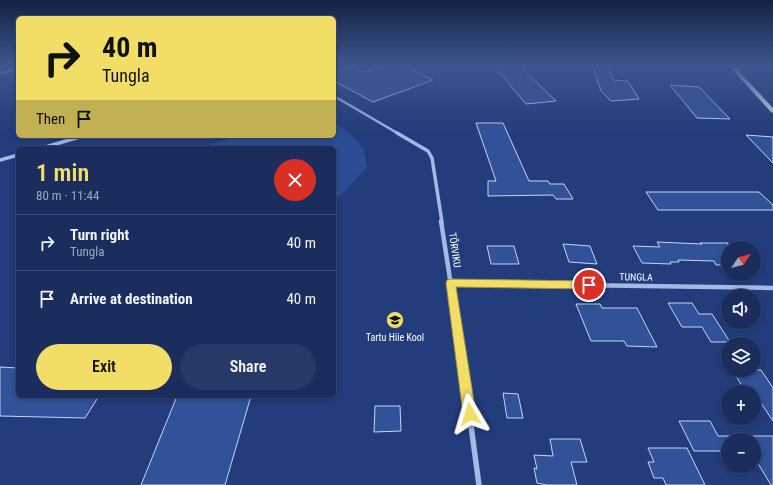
<!DOCTYPE html>
<meta charset="utf-8">
<style>
body{margin:0;font-family:"Roboto Condensed",sans-serif;background:#273966;color:#f1f3f6;height:100vh;display:flex;flex-direction:column;font-size:15px;white-space:nowrap}
*{box-sizing:border-box;margin:0}
p{font-size:13px;color:#9fa8bc}
.icon{flex:none;width:22px;height:22px;fill:none;stroke:currentColor;stroke-width:2;stroke-linecap:round;stroke-linejoin:round}
.map{position:relative;flex:1;overflow:hidden}
.drawer{position:absolute;left:16px;top:146px;width:320px;height:252px;display:flex;flex-direction:column;background:#1a2d5d;border-radius:6px;box-shadow:0 2px 6px #0003,0 0 0 1px #384972}
.drawer>*{flex:none}
.top-card{position:absolute;left:16px;top:16px;width:320px;height:122px;border-radius:6px;box-shadow:0 2px 6px #0003,0 0 0 1px #384972;background:#f2de67;color:#111;overflow:hidden}
.needle{width:26px;rotate:55deg}
.tools{position:absolute;left:721px;top:241px;display:grid;gap:8px}
.tools a{display:grid;place-items:center;width:40px;height:40px;border-radius:50%;background:#1a2d5d;box-shadow:0 2px 6px #0003,0 0 0 1px #384972;font-size:20px}
.pin{position:absolute;display:grid;place-items:center;width:34px;height:34px;color:#fff;margin:-17px;border:2px solid #fff;border-radius:50%;box-shadow:0 1px 4px #0007}
.me{position:absolute;width:44px;margin:-22px;rotate:353deg;stroke-linejoin:round;filter:drop-shadow(0 0 3px #0008)}
.turn{display:flex;align-items:center;gap:14px;height:84px;padding:0 20px;font-size:18px}
.turn .icon{width:52px;height:52px;stroke-width:2.5}
.turn b{display:block;font-size:28px;line-height:34px}
.then{display:flex;align-items:center;height:38px;padding:0 20px;background:#0003;gap:8px;font-size:15px}
.round{display:grid;place-items:center;flex:none;width:42px;height:42px;border-radius:21px;background:#273966}
.headline{display:flex;align-items:center;justify-content:space-between;height:68px;padding:0 20px}
h1{font-size:24px;font-weight:600;line-height:30px;color:#f2de67}
.primary-button{display:flex;gap:8px;margin-top:auto;padding:8px 20px}
.primary-button a{flex:1;height:46px;border-radius:24px;background:#f2de67;color:#111;font-size:16px;font-weight:600;line-height:46px;text-align:center}
.primary-button a+a{background:#273966;color:#f1f3f6}
ul{padding:0;list-style:none}
li{display:flex;align-items:center;gap:12px;height:56px;padding:0 20px;border-top:1px solid #384972}
li div{flex:1}
li b{display:block;font-size:15px}
li em{font-style:normal}
.map>svg:first-child{display:block}
</style>
<div class="map">
<svg width="773" height="485" viewBox="0 0 773 485">
<rect width="100%" height="100%" fill="#223c7c"/>
<!-- green -->
<path fill="#2c4c94" d="M334 122C354 137 364 141 367 167L342 194 334 198V148H199L236 136H334Z"/>
<!-- building -->
<path fill="#315199" stroke="#c8d6f5" d="M387 65H401L433 80 373 102 334 81V71L350 66 363 72Z
M493 65H519L556 101 526 104Z
M592 65H607L613 80 628 81 639 99 611 101 601 91Z
M670 85 699 87 730 119 697 118Z
M476 123H503L529 181H548L550 184H564L573 199H556L553 195 488 196V181H496Z
M746 135 773 137V163Z
M646 192H759L773 205V210H658Z
M657 242 702 244 700 243H728V265H716L714 261 678 260 679 262H670L671 264 642 263 633 246 660 247Z
M563 244 590 246 597 264 569 262Z
M487 246H514L519 264H491Z
M668 303H692L699 314H712L730 342H711L702 327H682Z
M576 304H600L602 308H637L657 347 627 346 624 341H591Z
M0 367 18 368V396H99L85 418 0 416Z
M732 370H761L773 388V421L759 400H754V392H746Z
M503 393 518 394 523 418H507Z
M177 396H251L225 485H141Z
M375 406H400L401 431 374 432Z
M679 421H710L718 436H773V485H771L754 457V440H728V451H694Z
M550 439H580L587 462H571L577 485H547L537 483 534 468 537 469 534 455 553 456Z
M648 448H687L705 485H666L663 478H654L648 462H654Z"/>
<g fill="none" stroke-linecap="round" stroke-linejoin="round">
<!-- street-far3 -->
<path stroke="#a5b9e6" stroke-width="2.5" d="M0 73 18 69
M334 96 399 134"/>
<!-- street-far2 -->
<path stroke="#a5b9e6" stroke-width="3.5" d="M397 133 428 151 432 158 442 222
M42 148 83 136
M0 160 18 155"/>
<!-- street-far1 -->
<path stroke="#a5b9e6" stroke-width="4.5" d="M441 221 459 337
M451 283 773 288"/>
<!-- street -->
<path stroke="#a5b9e6" stroke-width="5.5" d="M459 336 479 485"/>
<!-- secondary -->
<path fill="#cfdaf5" fill-rule="evenodd" d="M728 65H733L773 108V113L771 112Z"/>
</g>
<!-- sky -->
<linearGradient id="sky" x2="0" y2="1"><stop stop-color="#132144"/><stop offset="0.49" stop-color="#3e568e"/><stop offset="1" stop-color="#3e568e" stop-opacity="0"/></linearGradient>
<rect width="773" height="133" fill="url(#sky)"/>
<!-- route -->
<path fill="#f2de67" stroke="#9d9043" d="M451 279 589 281 592 282 594 285 592 288 589 289 456 287 476 414 474 419 470 421 465 419 463 414 446 283 447 280Z"/>
<!-- icons -->
<defs>
<g id="school-disc" transform="scale(0.9)"><circle r="9.5" fill="#f2de67" stroke="#223c7c"/><path d="M0-5L7-2L0 1L-7-2ZM-4 1L0 2.5L4 1V4Q0 6-4 4Z" fill="#111"/></g>
</defs>
<g fill-rule="evenodd">
<use href="#school-disc" x="395" y="320"/>
</g>
<g text-anchor="middle" dominant-baseline="central" stroke-width="4" stroke-linejoin="round" paint-order="stroke">
<!-- street labels -->
<g font-size="10" fill="#fff" stroke="#223c7c">
<text transform="translate(455 250) rotate(82)">TÕRVIKU</text>
<text transform="translate(636 277) rotate(1)">TUNGLA</text>
</g>
<!-- poi labels -->
<g font-size="10" fill="#fff" stroke="#223c7c">
<text x="395" y="337">Tartu Hiie Kool</text>
</g>
</g>
</svg>
<div class="tools">
<a><svg class="needle" viewBox="-14 -14 28 28"><path d="M0-13l5 13h-10z" fill="#e53935"/><path d="M0 13l5-13h-10z" fill="#9fa8bc"/></svg></a>
<a><svg class="icon" aria-label="sound" viewBox="0 0 24 24"><path d="M4 9h4l5-4v14l-5-4H4zM17 9q2 3 0 6"/></svg></a>
<a><svg class="icon" aria-label="layers" viewBox="0 0 24 24"><path d="M12 4l9 5-9 5-9-5zM3 14l9 5 9-5"/></svg></a>
<a>+</a>
<a>−</a>
</div>
<div class="pin" style="left:589px;top:285px;background:#d93025"><svg class="icon" aria-label="arrive" viewBox="0 0 24 24"><path d="M6 21V4h12l-3 4 3 4H6"/></svg></div>
<svg class="me" style="left:470px;top:414px" viewBox="-20 -20 40 40"><path d="M0-17L14 15 0 8-14 15z" fill="#f2de67" stroke="#fff" stroke-width="4"/></svg>
<div class="top-card">
<div class="turn"><svg class="icon" aria-label="right" viewBox="0 0 24 24"><path d="M7 20v-9h11M14 6l5 5-5 5"/></svg><div><b>40 m</b>Tungla</div></div>
<div class="then">Then<svg class="icon" aria-label="arrive" viewBox="0 0 24 24"><path d="M6 21V4h12l-3 4 3 4H6"/></svg></div>
</div>
<section class="drawer">
<div class="headline"><div><h1>1 min</h1><p>80 m · 11:44</p></div><a class="round" style="background:#d93025;color:#fff"><svg class="icon" aria-label="close" viewBox="0 0 24 24"><path d="M6 6l12 12M18 6L6 18"/></svg></a></div>
<ul>
<li><svg class="icon" aria-label="right" viewBox="0 0 24 24"><path d="M7 20v-9h11M14 6l5 5-5 5"/></svg><div><b>Turn right</b><p>Tungla</p></div><em>40 m</em></li>
<li><svg class="icon" aria-label="arrive" viewBox="0 0 24 24"><path d="M6 21V4h12l-3 4 3 4H6"/></svg><div><b>Arrive at destination</b></div><em>40 m</em></li>
</ul>
<div class="primary-button"><a>Exit</a><a>Share</a></div>
</section>
</div>
